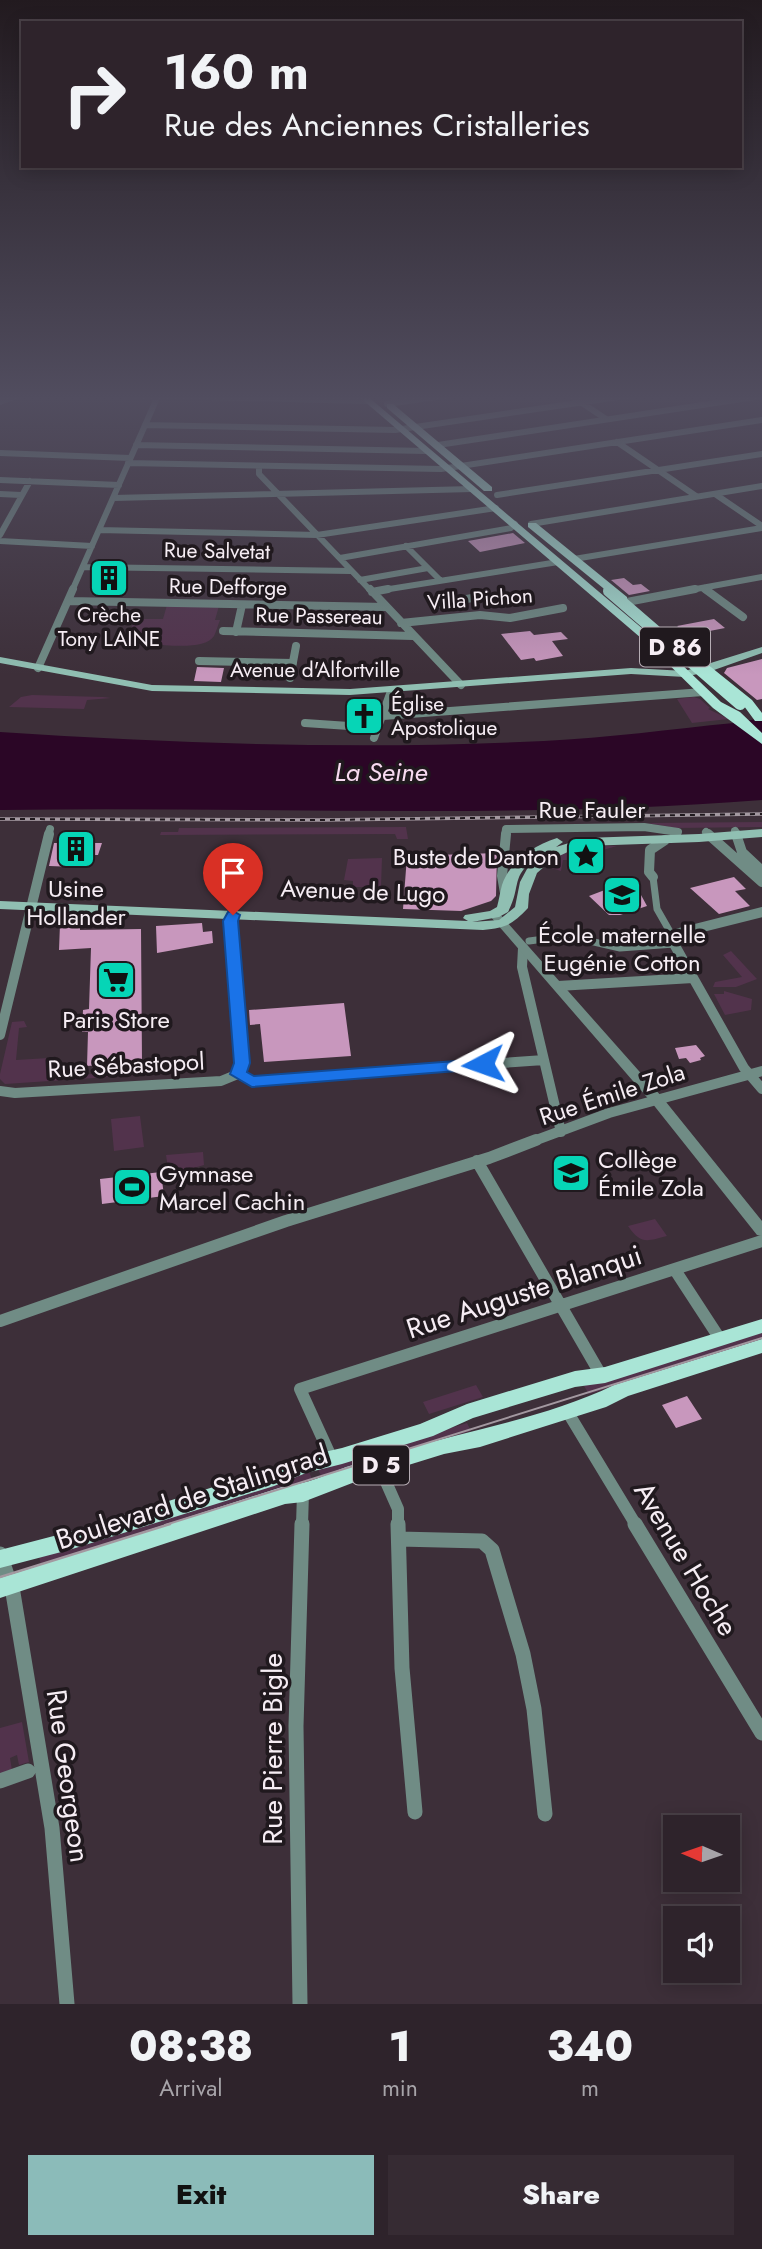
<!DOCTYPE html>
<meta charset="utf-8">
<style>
body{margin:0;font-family:Jost,sans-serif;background:#362b33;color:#f1f3f6;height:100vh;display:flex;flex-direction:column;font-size:26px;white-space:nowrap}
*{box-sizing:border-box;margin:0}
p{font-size:23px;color:#a7a4a9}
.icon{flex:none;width:38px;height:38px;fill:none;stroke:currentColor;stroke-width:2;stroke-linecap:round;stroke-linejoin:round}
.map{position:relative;height:2004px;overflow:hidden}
.sheet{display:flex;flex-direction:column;background:#2e232b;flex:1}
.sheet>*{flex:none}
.hud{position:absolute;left:21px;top:21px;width:721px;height:147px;border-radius:0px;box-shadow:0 4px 18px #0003,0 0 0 2px #494047;background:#2e232b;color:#f1f3f6;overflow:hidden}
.needle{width:46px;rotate:272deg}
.tools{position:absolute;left:663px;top:1815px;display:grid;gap:14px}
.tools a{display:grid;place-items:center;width:77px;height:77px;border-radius:0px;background:#2e232b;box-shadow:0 4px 18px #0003,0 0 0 2px #494047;font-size:35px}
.pin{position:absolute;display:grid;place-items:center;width:60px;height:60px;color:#fff;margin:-72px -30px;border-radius:50% 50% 50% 0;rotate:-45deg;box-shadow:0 0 7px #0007}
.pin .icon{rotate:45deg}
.me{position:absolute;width:77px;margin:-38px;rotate:266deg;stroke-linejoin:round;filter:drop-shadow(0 0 5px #0008)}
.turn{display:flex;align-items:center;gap:24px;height:147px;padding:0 28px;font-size:32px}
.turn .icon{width:91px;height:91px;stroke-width:2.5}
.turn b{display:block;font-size:49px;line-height:60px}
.eta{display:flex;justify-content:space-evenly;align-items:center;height:119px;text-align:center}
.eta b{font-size:42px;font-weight:800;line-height:49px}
.button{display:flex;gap:14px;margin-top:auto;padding:14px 28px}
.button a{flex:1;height:80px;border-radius:0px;background:#8bbbb9;color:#111;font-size:28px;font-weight:800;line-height:80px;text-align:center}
.button a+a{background:#362b33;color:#f1f3f6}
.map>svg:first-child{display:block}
</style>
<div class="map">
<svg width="762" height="2004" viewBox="0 0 762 2004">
<rect width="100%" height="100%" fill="#3d2f39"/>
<!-- green -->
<path fill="#52334c" d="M167 605 219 606 215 620H220C218 625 216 632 214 636 203 654 144 642 126 641L135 619H163Z
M32 695 103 697 111 698 87 700 84 709 9 707 21 697Z
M694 697 700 699 710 708 708 709 729 719 692 723 677 699Z
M762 822V827L676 828 647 823Z
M406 827 408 839H397L395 834 160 835 161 832H178L179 828Z
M586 846H617L603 850 593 860H563L561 871 542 865 568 850Z
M382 858 381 887H353V881L344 880 348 859Z
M731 951 757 979 736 987H713L715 982 742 977 723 955Z
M724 991 752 999 751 1010 725 1015 714 994H724Z
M24 1021 27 1027 19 1028 16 1060 49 1058 48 1077 153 1070 154 1074 5 1084 0 1079V1074L12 1022Z
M140 1116 144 1147 114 1151 111 1119Z
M203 1152 204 1165 169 1175 166 1155Z
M655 1219 667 1236C647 1241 641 1245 628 1226Z
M762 1331V1340L589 1394 584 1386Z
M476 1385 483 1397 429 1414 423 1402Z
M467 1423 471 1431 322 1478 318 1469Z
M309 1472 313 1481 41 1566 39 1556Z
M22 1722 29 1762 19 1765 17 1755 10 1758 12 1770 0 1776V1728Z"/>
<!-- water -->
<path fill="#2b0626" d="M762 718V800C509 820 254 806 0 810V732C181 744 363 750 544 741 608 738 671 729 734 723Z"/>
<!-- building -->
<path fill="#c897bd" d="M513 533 525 543 480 552 468 541Z
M624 578 633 585 641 584 650 591 629 595 611 580Z
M714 619 725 628 689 635 677 626Z
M530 631 534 635 561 632 568 639 552 641 563 656 536 661 534 658 521 660 501 634Z
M762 659V699L757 700 724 673 727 668Z
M197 667 224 668 221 682 194 681Z
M54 843H102L98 855H79L76 867 49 866Z
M497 853 496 896 491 901 461 911 403 909 407 856Z
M619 876 641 895 647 906 620 915H609L589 896 610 888 606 879Z
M734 877 746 889 735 891 750 906 719 914 690 888Z
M80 923V930L141 929 142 1062 87 1066 88 1032H82L83 1010 89 1009 91 948 59 950 60 924Z
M202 923 203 932 212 931 213 943 157 953 156 926Z
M344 1003 351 1056 264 1062 260 1024 250 1025 249 1010Z
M696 1045 705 1056 700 1058 701 1060 690 1063 686 1058 679 1059 675 1048Z
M161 1172 164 1196 102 1204 100 1179Z
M687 1396 702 1419 676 1428 662 1405Z"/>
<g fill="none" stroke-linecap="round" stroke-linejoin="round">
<!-- pedestrian -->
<path stroke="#708c85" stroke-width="7" d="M653 877 657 909 673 937
M529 941 568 936 620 948 674 944"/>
<!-- minor-far4 -->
<path stroke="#708c85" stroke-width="6" d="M117 395 368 401
M570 395 606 419
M0 402 20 395
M387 404 450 395
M145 425 395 430 632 395
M617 442 696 496
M136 445 426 451
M438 445 762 396
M0 453 130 458
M128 463 441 469 762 420
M259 466V474L371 591
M0 480 119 485
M0 494 21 495
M715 494 762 526
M497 495 762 454
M113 498 472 489
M531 524 762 486
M99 530 317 535 496 508
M0 535 30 481
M0 541 92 546
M406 546 440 580
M340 558 511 528 515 524
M574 559 762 528
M83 567 351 571
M360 580 428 568
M703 588 707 591
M72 591 157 398
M377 591 558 562
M685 591 762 577"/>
<!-- minor-far3 -->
<path stroke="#708c85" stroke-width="8" d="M370 589 461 685
M705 589 743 617
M372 592 388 589
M69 601 386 607
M627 602 695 589
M437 604 484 596
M401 623 480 615 510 618 563 608
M223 631 413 636
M236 632 242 605
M199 661 293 663
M38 668 73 589
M290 678 296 646
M383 716 703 692
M305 723 378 728
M374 738 391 691
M735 831 737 836
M706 832 710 836
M48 836 50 829
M505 836 506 829 644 827 678 832"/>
<!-- minor-far2 -->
<path stroke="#708c85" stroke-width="10" d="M708 834 762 882
M736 834 742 852 762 871
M653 877 649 872 650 850 665 840
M505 893 502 876 506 834
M762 912 679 933 673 937 674 944 744 1068 762 1089
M233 915 231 921 242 1063 238 1074
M523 948 522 967 561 1132
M558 986 693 978
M0 1035 49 834
M0 1091 15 1093 221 1081 238 1074 252 1081 544 1060
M531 1142 609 1113 762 1071"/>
<!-- minor-far1 -->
<path stroke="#708c85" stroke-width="12" d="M477 1161 601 1375
M675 1270 720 1339
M0 1321 286 1221 489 1158 536 1140
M567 1411 636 1525
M332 1459 300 1389 762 1241
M379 1466 398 1509V1525
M302 1525 303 1493"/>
<!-- minor -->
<path stroke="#708c85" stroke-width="15" d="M398 1524 402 1668 415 1812
M635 1524 762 1733
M399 1539 482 1541 492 1550 523 1654 534 1709 545 1814
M0 1554 13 1593 52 1828 67 2004
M0 1781 28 1771
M300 2004 296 1726 302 1524"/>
<!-- tertiary -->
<path fill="#708c85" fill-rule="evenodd" d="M494 911 498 912 662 1097 762 1221V1236L757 1235 652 1103 490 916 488 914Z"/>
<!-- secondary -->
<path fill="#90bfb2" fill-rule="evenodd" d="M762 647V653L714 670 685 677 631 674 350 695 152 691 0 663V657L152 685 350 689 631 668 685 671Z
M762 829V837L699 842 585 846 576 848 553 859 537 873 529 894 528 908C512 925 505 928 483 930L0 909V901L468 921 463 918 465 915 490 911 497 907C499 900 500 892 502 885 510 861 534 845 557 838L563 842 556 847 585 838 699 834ZM544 854 527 869 520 882 515 907 499 920 472 922 499 917 508 912C523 884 508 874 544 854Z"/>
<!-- primary -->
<path fill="#a9e5d6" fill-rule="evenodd" d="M357 395H366L656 640 721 702 740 712 762 733V744L713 708 648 644Z
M387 404H393L492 487V491H484L387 408Z
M528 523H536L627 597V601H619L528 527Z
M681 643 752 700 762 713V721H755L744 706 677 649 675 647Z
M762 1319V1333L605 1383 575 1387 473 1418 433 1436 342 1464 306 1473 274 1486 69 1550 0 1568V1550L69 1532 268 1470 302 1457 342 1448 420 1424 467 1404 575 1371 605 1367Z
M762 1339V1353L628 1396 606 1407 480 1447 444 1454 360 1480 303 1502 285 1504 0 1598V1578L285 1486C307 1484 326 1475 346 1467 365 1461 384 1456 403 1450 473 1429 548 1417 614 1385Z"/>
<!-- tram-far1 -->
<path stroke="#a398a0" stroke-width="2" d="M165 1525 762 1338"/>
<!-- tram -->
<path stroke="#a398a0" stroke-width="2.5" d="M0 1577 170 1524"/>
<!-- rail casing -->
<g stroke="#a398a0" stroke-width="3.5">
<path id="rail" d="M0 819 324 820 762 814"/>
</g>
<!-- rail -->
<use href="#rail" stroke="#20191e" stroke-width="2" stroke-dasharray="5" stroke-linecap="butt"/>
<!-- primary-bridge -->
<path stroke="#a9e5d6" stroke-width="12" d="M609 591 740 704"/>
</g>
<!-- sky -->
<linearGradient id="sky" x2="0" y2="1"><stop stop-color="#221a1f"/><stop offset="0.59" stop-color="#514d5f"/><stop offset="1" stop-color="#514d5f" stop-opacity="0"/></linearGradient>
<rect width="762" height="675" fill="url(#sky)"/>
<!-- route -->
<path fill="#1a73e8" stroke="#114b97" stroke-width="2" d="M233 911 240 915 238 921 250 1063 247 1072 254 1076 483 1059 492 1064 483 1069 252 1087 230 1074 234 1063 223 921 228 912Z"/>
<!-- icons -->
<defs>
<g id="building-square" transform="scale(2.0125)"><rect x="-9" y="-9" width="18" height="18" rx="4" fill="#06d5b6" stroke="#20191e"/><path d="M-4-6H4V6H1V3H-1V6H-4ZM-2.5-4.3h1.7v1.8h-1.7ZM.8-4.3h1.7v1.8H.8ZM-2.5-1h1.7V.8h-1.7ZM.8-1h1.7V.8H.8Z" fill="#111"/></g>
<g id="church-square" transform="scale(2.0125)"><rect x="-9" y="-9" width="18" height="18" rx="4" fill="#06d5b6" stroke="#20191e"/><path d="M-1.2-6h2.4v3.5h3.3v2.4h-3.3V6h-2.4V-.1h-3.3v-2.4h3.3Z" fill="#111"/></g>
<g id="sight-square" transform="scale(2.0125)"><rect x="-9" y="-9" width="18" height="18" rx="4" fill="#06d5b6" stroke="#20191e"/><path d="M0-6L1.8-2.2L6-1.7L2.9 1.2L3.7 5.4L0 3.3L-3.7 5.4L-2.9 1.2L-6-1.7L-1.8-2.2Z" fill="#111"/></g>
<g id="school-square" transform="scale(2.0125)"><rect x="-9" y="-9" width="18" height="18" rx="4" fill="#06d5b6" stroke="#20191e"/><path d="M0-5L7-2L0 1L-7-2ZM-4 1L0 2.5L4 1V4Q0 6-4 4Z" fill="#111"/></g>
<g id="supermarket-square" transform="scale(2.0125)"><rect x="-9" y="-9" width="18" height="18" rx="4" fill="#06d5b6" stroke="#20191e"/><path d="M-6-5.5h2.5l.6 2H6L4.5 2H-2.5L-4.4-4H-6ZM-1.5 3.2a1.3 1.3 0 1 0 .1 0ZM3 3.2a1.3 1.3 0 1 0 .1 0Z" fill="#111"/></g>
<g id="stadium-square" transform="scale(2.0125)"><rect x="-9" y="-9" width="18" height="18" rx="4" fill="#06d5b6" stroke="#20191e"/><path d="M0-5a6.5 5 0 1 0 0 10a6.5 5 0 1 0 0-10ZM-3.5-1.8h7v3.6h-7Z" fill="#111"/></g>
</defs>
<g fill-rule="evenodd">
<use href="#building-square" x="109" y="578"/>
<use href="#church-square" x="364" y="716"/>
<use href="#building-square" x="76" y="849"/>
<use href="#sight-square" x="586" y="856"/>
<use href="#school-square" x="622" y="895"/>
<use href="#supermarket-square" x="116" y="980"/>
<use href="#school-square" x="571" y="1173"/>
<use href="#stadium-square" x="132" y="1187"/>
</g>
<g text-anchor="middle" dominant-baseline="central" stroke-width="7" stroke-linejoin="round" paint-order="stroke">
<!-- far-street labels -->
<g font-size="21" fill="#f6edf4" stroke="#20191e">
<text transform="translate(217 551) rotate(1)">Rue Salvetat</text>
<text transform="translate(228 587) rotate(1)">Rue Defforge</text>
<text transform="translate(480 599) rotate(-4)">Villa Pichon</text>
<text transform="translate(319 616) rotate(1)">Rue Passereau</text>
<text x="315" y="670">Avenue d'Alfortville</text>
</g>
<!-- far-poi labels -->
<g font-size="21" fill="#f6edf4" stroke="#20191e">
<text x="109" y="615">Crèche<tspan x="109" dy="24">Tony LAINE</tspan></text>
<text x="391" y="704" text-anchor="start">Église<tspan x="391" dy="24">Apostolique</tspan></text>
</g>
<!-- shield labels -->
<g fill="#20191e" stroke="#b6adb4" stroke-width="2">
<rect x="640" y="627.5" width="70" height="39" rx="5"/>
<rect x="353" y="1445.5" width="56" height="39" rx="5"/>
</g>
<g font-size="23" font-weight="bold" fill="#f6edf4">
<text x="675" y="647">D 86</text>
<text x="381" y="1465">D 5</text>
</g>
<!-- street labels -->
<g font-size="24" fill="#f6edf4" stroke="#20191e">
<text x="592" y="809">Rue Fauler</text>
<text transform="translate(363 891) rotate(2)">Avenue de Lugo</text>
<text transform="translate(126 1065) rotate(-3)">Rue Sébastopol</text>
<text transform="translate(612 1094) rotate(-18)">Rue Émile Zola</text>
</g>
<!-- poi labels -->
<g font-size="24" fill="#f6edf4" stroke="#20191e">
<text x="559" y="856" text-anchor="end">Buste de Danton</text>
<text x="76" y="888">Usine<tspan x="76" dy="28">Hollander</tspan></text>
<text x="622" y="934">École maternelle<tspan x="622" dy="28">Eugénie Cotton</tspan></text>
<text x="116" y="1019">Paris Store</text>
<text x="598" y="1159" text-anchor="start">Collège<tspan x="598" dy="28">Émile Zola</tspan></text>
<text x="159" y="1173" text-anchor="start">Gymnase<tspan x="159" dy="28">Marcel Cachin</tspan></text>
</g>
<!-- water labels -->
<g font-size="26" font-style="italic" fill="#f7daf0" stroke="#20191e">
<text x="381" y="772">La Seine</text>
</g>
<!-- near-street labels -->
<g font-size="28" fill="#f6edf4" stroke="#20191e">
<text transform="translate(524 1292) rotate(-18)">Rue Auguste Blanqui</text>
<text transform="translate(192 1497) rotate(-18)">Boulevard de Stalingrad</text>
<text transform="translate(686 1559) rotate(59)">Avenue Hoche</text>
<text transform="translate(272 1749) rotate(-90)">Rue Pierre Bigle</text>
<text transform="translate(68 1776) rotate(82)">Rue Georgeon</text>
</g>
</g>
</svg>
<div class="tools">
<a><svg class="needle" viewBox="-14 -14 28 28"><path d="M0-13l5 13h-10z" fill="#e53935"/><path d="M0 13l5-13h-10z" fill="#a7a4a9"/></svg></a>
<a><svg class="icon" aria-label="sound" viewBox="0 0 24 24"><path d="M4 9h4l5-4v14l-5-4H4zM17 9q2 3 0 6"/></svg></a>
</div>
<div class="pin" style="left:233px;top:915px;background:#d93025"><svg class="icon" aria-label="arrive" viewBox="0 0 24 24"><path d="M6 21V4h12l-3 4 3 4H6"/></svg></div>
<svg class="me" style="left:483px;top:1064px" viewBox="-20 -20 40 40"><path d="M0-17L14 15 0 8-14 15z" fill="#1a73e8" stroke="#fff" stroke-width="4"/></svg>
<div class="hud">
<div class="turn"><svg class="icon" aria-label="right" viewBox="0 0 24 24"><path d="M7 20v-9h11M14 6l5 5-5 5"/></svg><div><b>160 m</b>Rue des Anciennes Cristalleries</div></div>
</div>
</div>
<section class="sheet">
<div class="eta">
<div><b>08:38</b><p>Arrival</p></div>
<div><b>1</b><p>min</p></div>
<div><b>340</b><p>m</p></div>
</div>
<div class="button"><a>Exit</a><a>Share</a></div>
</section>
